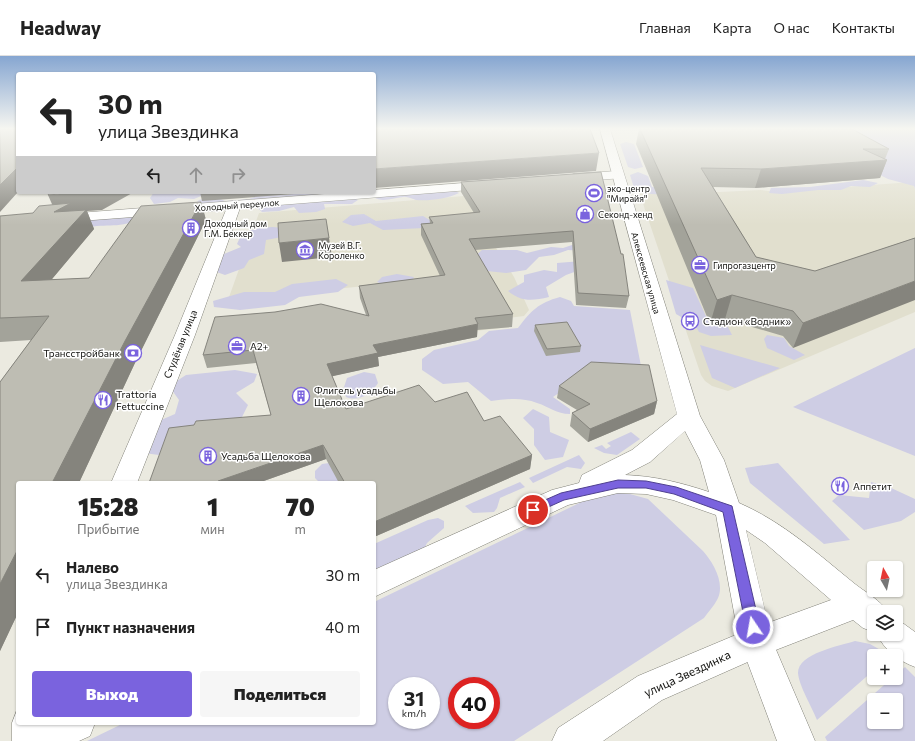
<!DOCTYPE html>
<html lang="ru">
<meta charset="utf-8">
<style>
body{margin:0;font-family:Commissioner,sans-serif;background:#f6f6f6;color:#222;height:100vh;display:flex;flex-direction:column;font-size:15px;white-space:nowrap}
*{box-sizing:border-box;margin:0}
p{font-size:13px;color:#767676}
.icon{flex:none;width:22px;height:22px;fill:none;stroke:currentColor;stroke-width:2;stroke-linecap:round;stroke-linejoin:round}
.map{position:relative;flex:1;overflow:hidden}
.details{position:absolute;left:16px;top:425px;width:360px;height:244px;display:flex;flex-direction:column;background:#fff;border-radius:4px;box-shadow:0 1px 3px #0004}
.details>*{flex:none}
.banner{position:absolute;left:16px;top:16px;width:360px;height:122px;border-radius:4px;box-shadow:0 1px 3px #0004;background:#fff;color:#222;overflow:hidden}
.needle{width:26px;rotate:351deg}
.controls{position:absolute;left:867px;top:505px;display:grid;gap:8px}
.controls a{display:grid;place-items:center;width:36px;height:36px;border-radius:4px;background:#fff;box-shadow:0 1px 3px #0004;font-size:20px}
.speed{position:absolute;left:388px;top:621px;display:flex;gap:8px;font-size:20px;font-weight:700;text-align:center}
.speed>*{display:grid;place-content:center;width:52px;height:52px;border-radius:50%;background:#fff;box-shadow:0 1px 3px #0004;line-height:1}
.speed small{font-size:10px;font-weight:400}
.speed .limit{border:6px solid #d22;background:#fff;color:#111}
.pin{position:absolute;display:grid;place-items:center;width:34px;height:34px;color:#fff;margin:-17px;border:2px solid #fff;border-radius:50%;box-shadow:0 1px 4px #0007}
.me{position:absolute;width:44px;margin:-22px;rotate:348deg;stroke-linejoin:round;filter:drop-shadow(0 0 3px #0008)}
.turn{display:flex;align-items:center;gap:14px;height:84px;padding:0 16px;font-size:18px}
.turn .icon{width:52px;height:52px;stroke-width:2.5}
.turn b{display:block;font-size:28px;line-height:34px}
.lanes{display:flex;align-items:center;height:38px;padding:0 16px;background:#0003;justify-content:center;gap:20px;direction:ltr}
.lanes .off{opacity:.35}
.eta{display:flex;justify-content:space-evenly;align-items:center;height:68px;text-align:center}
.eta b{font-size:24px;font-weight:800;line-height:28px}
.cta{display:flex;gap:8px;margin-top:auto;padding:8px 16px}
.cta a{flex:1;height:46px;border-radius:4px;background:#7a63de;color:#fff;font-size:16px;font-weight:800;line-height:46px;text-align:center}
.cta a+a{background:#f6f6f6;color:#222}
ul{padding:0;list-style:none}
li{display:flex;align-items:center;gap:12px;height:52px;padding:0 16px}
li div{flex:1}
li b{display:block;font-size:15px}
li em{font-style:normal}
header{display:flex;align-items:center;gap:24px;box-sizing:border-box;height:56px;padding:0 20px;background:#fff;border-bottom:1px solid #e0e0e0}
header strong{font-size:19px}
nav{display:flex;gap:22px;margin-inline-start:auto;font-size:14px}
.map>svg:first-child{display:block}
</style>
<header>
<strong>Headway</strong>
<nav><a>Главная</a><a>Карта</a><a>О нас</a><a>Контакты</a></nav>
</header>
<div class="map">
<svg width="915" height="685" viewBox="0 0 915 685">
<rect width="100%" height="100%" fill="#ebeae0"/>
<!-- built -->
<path fill="#e1dfce" d="M912 126 915 133V256L728 335 712 330 705 325 701 319 638 133 720 136 761 134 777 136Z
M464 140 514 221 529 254 524 260 507 262 511 271 475 275 434 223 228 244 259 157Z"/>
<!-- green -->
<path fill="#cecde4" fill-rule="evenodd" d="M821 73H915V133L914 130 888 123 852 105Z
M626 86 634 88 643 111 635 113 628 111 620 88Z
M638 116 648 120 652 131 673 132V139L651 138 634 132 630 119Z
M863 124 878 127 870 131 851 130 841 134H818L782 138 769 137 771 132 810 131Z
M452 133 459 137C447 143 429 145 416 144 412 143 407 140 403 141 392 142 383 147 373 141Z
M154 136H204L206 138 194 143 178 142 170 146 154 148 150 142Z
M299 136H327L322 138 364 136 323 139H313L312 141 149 152 195 148 199 144 213 140 225 145 249 143 257 140 287 139Z
M352 141 358 144 352 148H324L325 153 316 156 299 157 294 151 279 155 262 156 257 151 266 148Z
M364 158 376 165 423 160 433 166 424 172 383 174 370 167 353 170 342 166 351 159Z
M129 159 139 163C116 174 104 166 82 173L87 162 96 164 109 160Z
M273 171 291 173 282 181 266 184 264 198 249 204 244 212 225 219 214 215 224 198 241 191 237 188 242 177 258 172Z
M584 185 586 195 568 194 554 199 539 201 526 214 506 217 477 214 471 204 482 194H517L527 197 551 191 563 192Z
M582 205 588 211 566 219 546 231 549 241C532 245 521 246 508 235L524 226V219L544 214 557 216V207Z
M397 218 414 221 411 227 390 231 377 226 382 221Z
M336 223 348 229 338 236 299 241 285 249 240 254 214 251 213 245 244 236H275L292 228Z
M666 224 693 232 710 269 728 271 732 279 711 280 699 276 695 269 676 258Z
M560 241 571 245 574 250 630 254 641 310 581 322 553 341 570 353V358C556 358 550 351 537 347 522 341 507 343 491 345L468 326 443 328 422 314V303L434 294 478 284 489 275 518 272C531 255 538 247 560 241Z
M767 279 784 282 789 290 805 299 794 304 767 292 764 283Z
M700 289 780 312 735 332 712 322Z
M915 292V400L793 351Z
M235 314 257 318 254 326 236 337 248 349 239 367 159 399 136 396 140 373 175 358 179 344 169 330 186 319Z
M364 316 375 318 378 327C371 338 359 346 346 341L343 334 347 322Z
M533 353 549 361 550 376 569 384 563 401 545 404 534 389V373L523 362Z
M631 376 640 383 617 399 604 397 594 392 602 389 606 393 611 390 607 387Z
M579 399 585 407 581 413 567 411 533 427 529 422Z
M336 406 373 412 336 427H320L315 422V415L322 408Z
M778 407 850 484 824 488 750 427 745 412Z
M520 426 525 431 500 442 497 452 494 456 473 457 465 450Z
M871 426 889 431 915 443V456L901 465 864 474 832 445 839 439 869 442Z
M613 436 630 438 648 443 703 495C713 506 726 528 717 544 714 550 708 556 704 562L514 685H87L124 667H374V546L598 438ZM397 630H431V664H397ZM457 630H491V664H457Z
M438 462 444 465V472L427 487 423 495 374 523V488L428 464Z
M855 585 870 588 891 600H874V614L817 664C812 651 799 630 798 617 798 597 840 590 855 585Z
M905 611 915 621V685H827L825 681 892 622H896V619ZM874 644H896V666H874Z"/>
<g fill="none" stroke-linecap="round" stroke-linejoin="round">
<!-- street casing -->
<g stroke="#828279" stroke-width="1">
<path id="street" d="M618 115 622 116 624 119 622 122 573 126 567 122 573 118Z
M491 125 497 129 495 132 240 152 195 279 137 427H111L175 279 226 154 0 171V163L350 136H374V134Z
M756 571 768 575 815 685H777L740 586 744 575Z
M17 654 18 667H48L50 685H12V667Z"/>
</g>
<!-- secondary casing -->
<g stroke="#828279" stroke-width="1">
<path id="secondary" d="M600 73H610L700 360 724 404 739 447C783 466 818 498 855 528 865 536 882 545 887 556H874V576L863 572 853 564 768 597 662 644 603 685H552L558 672 638 620 738 578 716 459 673 444 646 438 618 437 568 449 374 541V514L552 434 579 427 582 419 632 394 677 358ZM685 375 700 404 709 436C682 427 655 420 625 419L650 406ZM746 474 765 487 831 544 768 567Z
M896 564 904 568 915 576V611C899 605 884 594 877 578H896Z
M36 667H95L90 680 79 685H20L26 672Z"/>
</g>
<!-- street -->
<use href="#street" fill="#fff" fill-rule="evenodd"/>
<!-- secondary -->
<use href="#secondary" fill="#fff" fill-rule="evenodd"/>
</g>
<!-- wall -->
<path fill="#a3a39a" d="M639 73H852L889 93 885 103 887 104 880 122 755 132 713 131 756 201 815 215 915 182 793 292 783 280 725 263 710 268 636 88Z
M601 116 629 240 626 252 576 249 572 186 475 194 513 258 512 271 477 274V281L378 301 379 310 332 320 346 353 435 346 484 365 532 399 530 413 374 481V427H339L326 403 258 427H149L194 369 271 359 256 307 207 312 203 299 366 259 360 242 359 230 440 220 421 179V168L430 167 429 161 474 157 461 136V126Z
M201 146 206 164 134 309 0 595V326L31 284 0 286V160L102 154 87 155 94 173 51 224 89 222Z
M535 269 581 290 580 296 546 300 534 275Z
M559 330 657 345 654 358 588 386 570 370 572 357 577 354 557 342Z"/>
<!-- shaded-wall -->
<path fill="#85847d" d="M599 97 596 115 374 132V113Z
M887 104 880 122 755 132 761 113Z
M18 111V136L0 156V129Z
M83 136H134L102 154 87 155 94 173 32 247 21 225 55 155 48 139Z
M200 136H294V138L202 145Z
M201 146 206 164 134 309 79 427H52L125 285Z
M329 182 332 201 282 206 279 187Z
M915 225V244L793 292 803 267Z
M732 239 725 263 710 268 717 244Z
M478 268 477 281 378 301 379 310 329 321 327 308 373 289Z
M657 345 654 358 588 386 590 373Z
M323 389 326 403 258 427H217L218 425Z
M532 399 530 413 374 481V466Z
M18 493V557L0 595V528Z"/>
<!-- building -->
<path fill="#bebdb3" stroke="#85847d" d="M0 73H18V111L0 129Z
M374 73H590L599 97 374 113Z
M640 73H852L889 93H863L887 104 761 113 701 112 756 201 815 215 915 182V225L803 267 793 255 732 239 717 244Z
M601 116 621 198H623L629 240 578 237 573 175 469 183 513 258 475 262 478 268 373 289 378 297 327 308 346 353 419 329 435 346 467 336 484 365 500 360 532 399 374 466V427H345L323 389 218 425 217 427H149L169 372 194 369 196 365 271 359 253 294 203 299 215 261 275 256 321 248 369 260 359 230 445 219 421 168 433 167 429 161 480 156 461 126Z
M50 136H83L48 139Z
M201 146 125 285 52 427H18V493L0 528V326L49 260 0 262V160L33 157 39 150 71 147 54 156 86 154 21 225 89 222 141 150Z
M326 163 329 182 279 187 278 167Z
M567 266 581 290 547 293 535 269Z
M591 306 649 309 657 345 590 373 572 357 590 348 559 330Z"/>
<!-- sky -->
<linearGradient id="sky" x2="0" y2="1"><stop stop-color="#86a6d1"/><stop offset="0.43" stop-color="#f6f6f1"/><stop offset="1" stop-color="#f6f6f1" stop-opacity="0"/></linearGradient>
<rect width="915" height="169" fill="url(#sky)"/>
<!-- route -->
<path fill="#7a63de" stroke="#4f4090" d="M618 424 646 425 676 431 732 450 760 571 758 575 753 577 748 575 746 571 723 456 674 438 646 432H618L564 444 533 458 527 454 529 451 561 437Z"/>
<!-- icons -->
<defs>
<g id="stadium-ring" transform="scale(0.9)"><circle r="9.5" fill="#fff" stroke="#7a63de" stroke-width="1.5"/><path d="M0-5a6.5 5 0 1 0 0 10a6.5 5 0 1 0 0-10ZM-3.5-1.8h7v3.6h-7Z" fill="#7a63de"/></g>
<g id="shop-ring" transform="scale(0.9)"><circle r="9.5" fill="#fff" stroke="#7a63de" stroke-width="1.5"/><path d="M-5-2.5h2.3a2.7 3.5 0 0 1 5.4 0H5L5.5 6h-11ZM-1.5-2.5h3a1.5 2.3 0 0 0-3 0Z" fill="#7a63de"/></g>
<g id="building-ring" transform="scale(0.9)"><circle r="9.5" fill="#fff" stroke="#7a63de" stroke-width="1.5"/><path d="M-4-6H4V6H1V3H-1V6H-4ZM-2.5-4.3h1.7v1.8h-1.7ZM.8-4.3h1.7v1.8H.8ZM-2.5-1h1.7V.8h-1.7ZM.8-1h1.7V.8H.8Z" fill="#7a63de"/></g>
<g id="museum-ring" transform="scale(0.9)"><circle r="9.5" fill="#fff" stroke="#7a63de" stroke-width="1.5"/><path d="M0-6L6-3V-2H-6V-3ZM-5-1h2V3h-2ZM-1-1h2V3h-2ZM3-1h2V3H3ZM-6 4H6V6H-6Z" fill="#7a63de"/></g>
<g id="office-ring" transform="scale(0.9)"><circle r="9.5" fill="#fff" stroke="#7a63de" stroke-width="1.5"/><path d="M-6-3h4V-5.5h4V-3h4V5H-6ZM-1-4.5V-3h2v-1.5ZM-6 0V1H6V0Z" fill="#7a63de"/></g>
<g id="bus-ring" transform="scale(0.9)"><circle r="9.5" fill="#fff" stroke="#7a63de" stroke-width="1.5"/><path d="M-5-6H5V4H4V6H2V4H-2V6H-4V4H-5ZM-3.5-4V0h7V-4ZM-3.5 1.2v1.5H-2V1.2ZM2 1.2v1.5H3.5V1.2Z" fill="#7a63de"/></g>
<g id="bank-ring" transform="scale(0.9)"><circle r="9.5" fill="#fff" stroke="#7a63de" stroke-width="1.5"/><path d="M-6-4H6V4H-6ZM0-2.3a2.3 2.3 0 1 0 0 4.6a2.3 2.3 0 1 0 0-4.6Z" fill="#7a63de"/></g>
<g id="restaurant-ring" transform="scale(0.9)"><circle r="9.5" fill="#fff" stroke="#7a63de" stroke-width="1.5"/><path d="M-5-6h1v4h1v-4h1v4h1v-4h1v5L-1.5 .5V6h-2V.5L-5-1ZM5-6V6H3V1.5H1.5Q1.5-4 5-6Z" fill="#7a63de"/></g>
</defs>
<g fill-rule="evenodd">
<use href="#stadium-ring" x="594" y="137"/>
<use href="#shop-ring" x="585" y="158"/>
<use href="#building-ring" x="191" y="172"/>
<use href="#museum-ring" x="305" y="194"/>
<use href="#office-ring" x="700" y="209"/>
<use href="#bus-ring" x="690" y="265"/>
<use href="#office-ring" x="237" y="290"/>
<use href="#bank-ring" x="133" y="297"/>
<use href="#building-ring" x="301" y="340"/>
<use href="#restaurant-ring" x="103" y="344"/>
<use href="#building-ring" x="208" y="400"/>
<use href="#restaurant-ring" x="840" y="430"/>
</g>
<g text-anchor="middle" dominant-baseline="central" stroke-width="3" stroke-linejoin="round" paint-order="stroke">
<!-- far-poi labels -->
<g font-size="9" fill="#12120f" stroke="#fff" text-anchor="start">
<text x="607" y="132">эко-центр<tspan x="607" dy="10">"Мирайя"</tspan></text>
<text x="598" y="158">Секонд-хенд</text>
<text x="204" y="167">Доходный дом<tspan x="204" dy="10">Г.М. Беккер</tspan></text>
<text x="318" y="189">Музей В.Г.<tspan x="318" dy="10">Короленко</tspan></text>
<text x="713" y="209">Гипрогазцентр</text>
</g>
<!-- far-street labels -->
<g font-size="9" fill="#12120f" stroke="#fff">
<text transform="translate(237 149) rotate(-4)">Холодный переулок</text>
<text transform="translate(646 217) rotate(74)">Алексеевская улица</text>
</g>
<!-- poi labels -->
<g font-size="10" fill="#12120f" stroke="#fff" text-anchor="start">
<text x="703" y="265">Стадион «Водник»</text>
<text x="250" y="290">А2+</text>
<text x="120" y="297" text-anchor="end">Трансстройбанк</text>
<text x="314" y="334">Флигель усадьбы<tspan x="314" dy="12">Щелокова</tspan></text>
<text x="116" y="338">Trattoria<tspan x="116" dy="12">Fettuccine</tspan></text>
<text x="221" y="400">Усадьба Щелокова</text>
<text x="853" y="430">Аппетит</text>
</g>
<!-- street labels -->
<g font-size="10" fill="#12120f" stroke="#fff">
<text transform="translate(180 288) rotate(-68)">Студёная улица</text>
</g>
<!-- near-street labels -->
<g font-size="12" fill="#12120f" stroke="#fff">
<text transform="translate(687 617) rotate(-25)">улица Звездинка</text>
</g>
</g>
</svg>
<div class="controls">
<a><svg class="needle" viewBox="-14 -14 28 28"><path d="M0-13l5 13h-10z" fill="#e53935"/><path d="M0 13l5-13h-10z" fill="#767676"/></svg></a>
<a><svg class="icon" aria-label="layers" viewBox="0 0 24 24"><path d="M12 4l9 5-9 5-9-5zM3 14l9 5 9-5"/></svg></a>
<a>+</a>
<a>−</a>
</div>
<div class="speed"><div>31<small>km/h</small></div><div class="limit">40</div></div>
<div class="pin" style="left:533px;top:454px;background:#d93025"><svg class="icon" aria-label="arrive" viewBox="0 0 24 24"><path d="M6 21V4h12l-3 4 3 4H6"/></svg></div>
<svg class="me" style="left:753px;top:571px" viewBox="-20 -20 40 40"><circle r="17" fill="#7a63de" stroke="#fff" stroke-width="3"/><path d="M0-11L8 9 0 5-8 9z" fill="#fff"/></svg>
<div class="banner">
<div class="turn"><svg class="icon" aria-label="left" viewBox="0 0 24 24"><path d="M17 20v-9H6M10 6l-5 5 5 5"/></svg><div><b>30 m</b>улица Звездинка</div></div>
<div class="lanes"><svg class="icon" aria-label="left" viewBox="0 0 24 24"><path d="M17 20v-9H6M10 6l-5 5 5 5"/></svg><svg class="icon off" aria-label="ahead" viewBox="0 0 24 24"><path d="M12 20V5M6 11l6-6 6 6"/></svg><svg class="icon off" aria-label="right" viewBox="0 0 24 24"><path d="M7 20v-9h11M14 6l5 5-5 5"/></svg></div>
</div>
<section class="details">
<div class="eta">
<div><b>15:28</b><p>Прибытие</p></div>
<div><b>1</b><p>мин</p></div>
<div><b>70</b><p>m</p></div>
</div>
<ul>
<li><svg class="icon" aria-label="left" viewBox="0 0 24 24"><path d="M17 20v-9H6M10 6l-5 5 5 5"/></svg><div><b>Налево</b><p>улица Звездинка</p></div><em>30 m</em></li>
<li><svg class="icon" aria-label="arrive" viewBox="0 0 24 24"><path d="M6 21V4h12l-3 4 3 4H6"/></svg><div><b>Пункт назначения</b></div><em>40 m</em></li>
</ul>
<div class="cta"><a>Выход</a><a>Поделиться</a></div>
</section>
</div>
